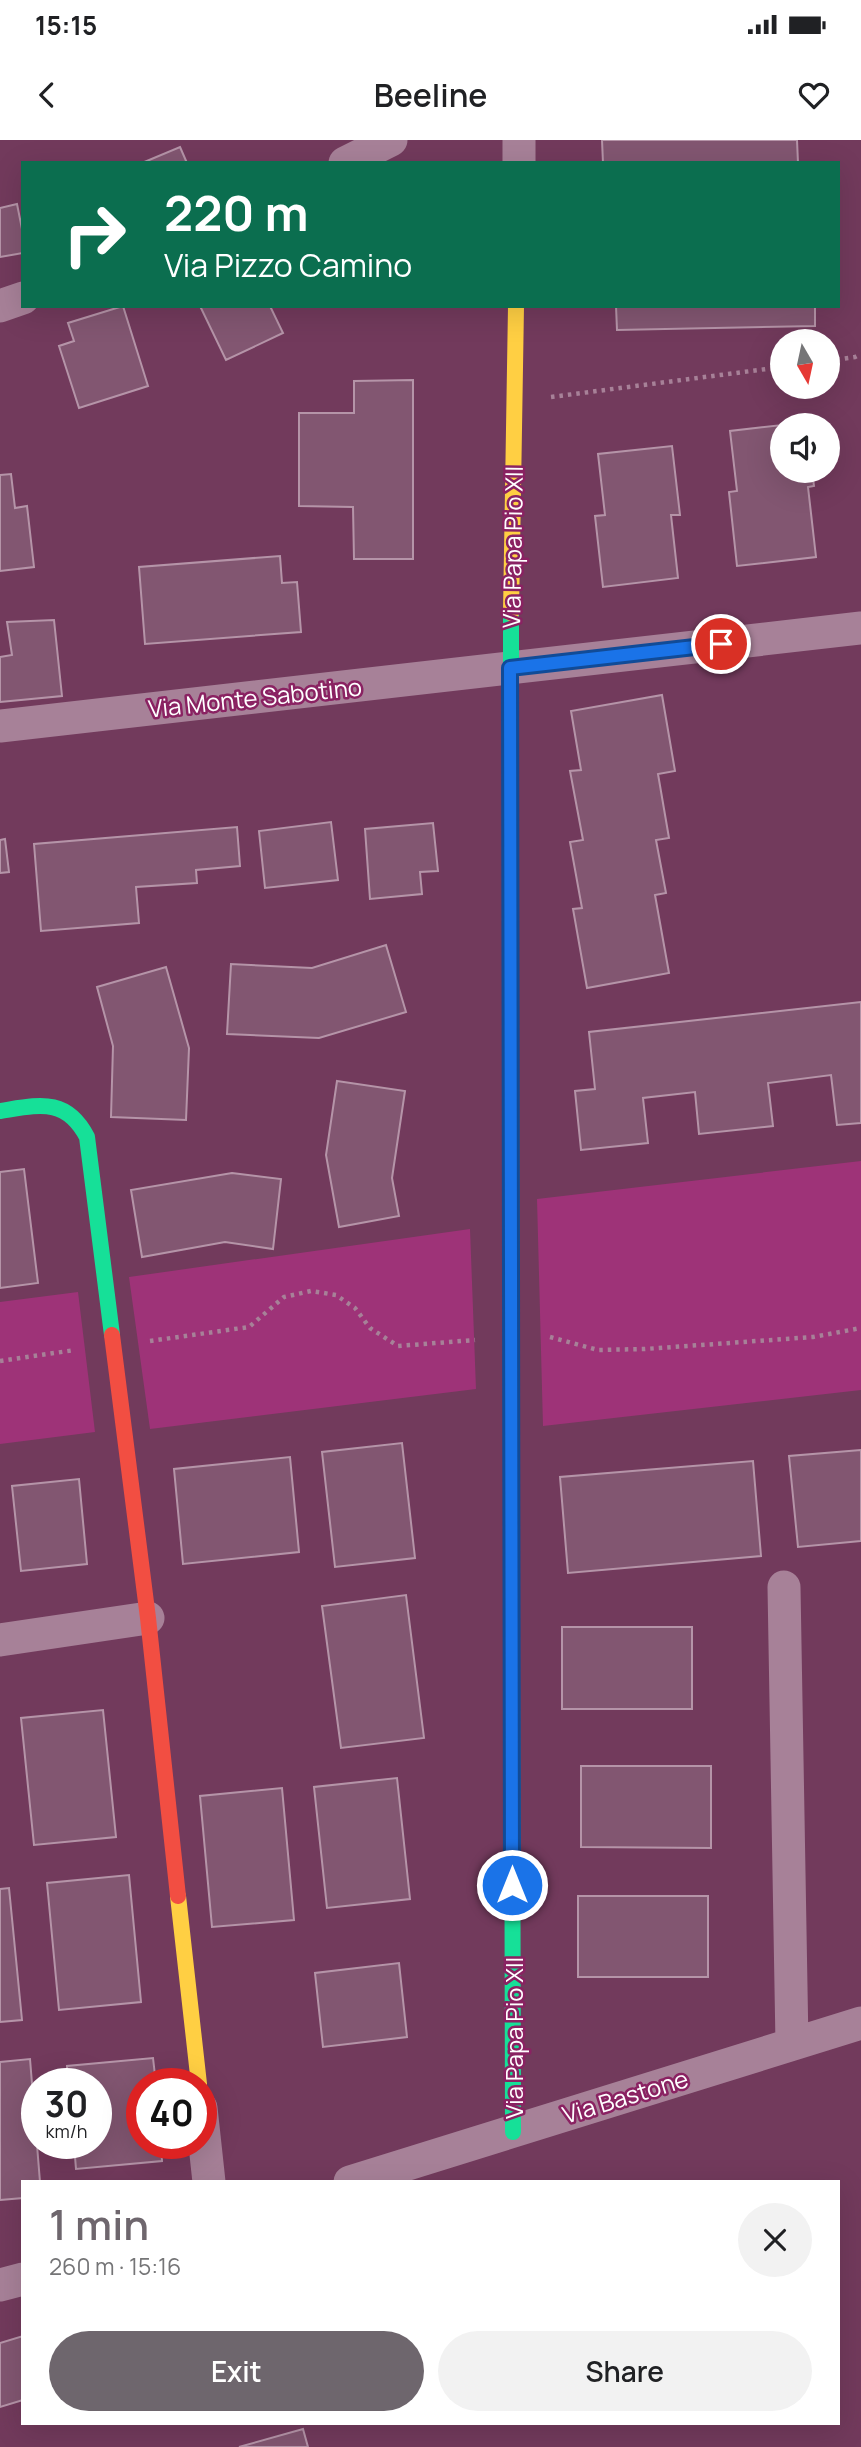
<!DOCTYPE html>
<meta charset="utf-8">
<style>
body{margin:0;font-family:Manrope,sans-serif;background:#f2f2f2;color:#202124;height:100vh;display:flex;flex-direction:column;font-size:26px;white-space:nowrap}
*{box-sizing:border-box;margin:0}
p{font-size:23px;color:#757577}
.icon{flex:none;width:38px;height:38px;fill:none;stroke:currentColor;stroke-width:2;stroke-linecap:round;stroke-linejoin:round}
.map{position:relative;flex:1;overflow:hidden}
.sheet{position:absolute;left:21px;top:2040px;width:819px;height:245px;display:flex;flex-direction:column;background:#fff;border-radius:0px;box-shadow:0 7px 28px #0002}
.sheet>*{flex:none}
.hud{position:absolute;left:21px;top:21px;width:819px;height:147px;border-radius:0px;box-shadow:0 7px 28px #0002;background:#0b6e4f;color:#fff;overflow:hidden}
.needle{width:46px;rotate:171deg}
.tools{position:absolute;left:770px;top:189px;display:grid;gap:14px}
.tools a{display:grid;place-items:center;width:70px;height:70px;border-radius:50%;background:#fff;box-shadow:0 7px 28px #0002;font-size:35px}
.speed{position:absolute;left:21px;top:1928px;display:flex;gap:14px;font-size:35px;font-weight:700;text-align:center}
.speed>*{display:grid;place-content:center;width:91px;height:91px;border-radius:50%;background:#fff;box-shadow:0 7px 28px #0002;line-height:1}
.speed small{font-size:18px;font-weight:400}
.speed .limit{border:10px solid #d22;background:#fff;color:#111}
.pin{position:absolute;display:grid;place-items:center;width:60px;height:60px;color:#fff;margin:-30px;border:4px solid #fff;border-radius:50%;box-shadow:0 2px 7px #0007}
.me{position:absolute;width:77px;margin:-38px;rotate:0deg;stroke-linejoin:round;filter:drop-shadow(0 0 5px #0008)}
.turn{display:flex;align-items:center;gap:24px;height:147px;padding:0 28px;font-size:32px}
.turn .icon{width:91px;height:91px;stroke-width:2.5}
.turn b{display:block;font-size:49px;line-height:60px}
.round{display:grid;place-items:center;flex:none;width:74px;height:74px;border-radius:37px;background:#f2f2f2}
.summary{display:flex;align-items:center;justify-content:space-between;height:119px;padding:0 28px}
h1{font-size:42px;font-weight:600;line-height:52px;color:#6e666d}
.cta{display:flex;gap:14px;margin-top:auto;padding:14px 28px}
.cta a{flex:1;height:80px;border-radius:42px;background:#6e666d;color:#fff;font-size:28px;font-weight:600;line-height:80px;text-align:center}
.cta a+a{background:#f2f2f2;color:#202124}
.status{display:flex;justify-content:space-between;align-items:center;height:49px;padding:0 35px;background:#fff;direction:ltr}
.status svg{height:19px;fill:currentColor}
header{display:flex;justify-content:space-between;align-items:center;height:91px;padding:0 28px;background:#fff;font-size:32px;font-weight:600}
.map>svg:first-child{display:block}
</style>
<div class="status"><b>15:15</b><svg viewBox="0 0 49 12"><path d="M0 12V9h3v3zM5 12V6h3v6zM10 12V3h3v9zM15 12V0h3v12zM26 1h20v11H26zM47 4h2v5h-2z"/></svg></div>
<header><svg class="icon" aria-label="back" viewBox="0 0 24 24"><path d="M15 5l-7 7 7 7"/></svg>Beeline<svg class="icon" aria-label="heart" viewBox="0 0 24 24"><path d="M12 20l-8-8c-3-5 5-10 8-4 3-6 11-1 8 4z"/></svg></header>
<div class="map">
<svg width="861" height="2307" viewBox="0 0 861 2307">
<rect width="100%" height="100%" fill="#723a5c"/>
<!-- green -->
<path fill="#9e3378" d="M861 1021V1250L543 1286 537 1059Z
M470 1089 476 1249 150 1289 129 1137Z
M78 1152 95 1292 0 1304V1162Z"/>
<!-- building -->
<path fill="#825671" stroke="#b594a8" stroke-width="2" d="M602 0H797L798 23H603Z
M180 7 187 23H142Z
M17 64 23 94V113L0 117V68Z
M123 166 148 246 79 268 59 206 74 201 68 183Z
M200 166H270L283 193 226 220Z
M616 166H815V186L617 190Z
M413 240V419H354L353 367 299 366V273H354V241Z
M782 285V331H812L814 346 808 347 816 417 737 426 729 352 737 351 730 291Z
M672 306 680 375H671L678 438 603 447 595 376 605 375 598 314Z
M11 334 15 368 27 366 34 427 0 431V335Z
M280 416 282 443 297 442 301 492 145 504 139 427Z
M54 480 62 556 0 562V517L12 515 7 482Z
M662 555 675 631 658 634 669 698 656 700 666 753 655 755 669 833 587 848 573 769 582 768 570 702 583 700 570 631 581 630 571 571Z
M331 682 338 740 265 748 259 691Z
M433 683 438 731 420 732 422 754 370 759 365 689Z
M237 687 240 726 196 730 197 743 136 747 139 783 41 791 34 704Z
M5 699 9 732 0 733V700Z
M386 805 406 872 319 898 227 894 231 824 312 828Z
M166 827 189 908 186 980 111 977 113 906 97 847Z
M861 862V983L837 985 831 935 768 943 773 986 699 994 695 952 643 958 648 1003 581 1010 575 951 595 949 589 892Z
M337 941 405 951 392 1038 399 1076 339 1087 326 1015Z
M24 1029 38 1143 0 1148V1032Z
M232 1033 281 1039 273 1109 225 1102 142 1117 131 1050Z
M402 1303 415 1418 335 1427 322 1312Z
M861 1310V1401L798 1407 789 1316Z
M290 1317 299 1412 183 1424 174 1329Z
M753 1321 761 1416 568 1433 560 1337Z
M79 1339 87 1424 21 1431 12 1346Z
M406 1455 424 1598 341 1608 322 1466Z
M562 1487H692V1569H562Z
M103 1570 116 1697 34 1705 21 1578Z
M581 1626H711V1708L581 1707Z
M397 1638 410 1759 327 1768 314 1647Z
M282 1648 294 1780 212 1787 200 1656Z
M129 1735 141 1862 59 1870 47 1743Z
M9 1748 22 1880 0 1882V1749Z
M578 1756H708V1837H578Z
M399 1823 407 1897 323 1907 315 1833Z
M153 1918 156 1944H142V2004H161L162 2021 76 2029 74 2004H96V1944H68L67 1926Z
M30 1919 40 2042H23V2058L0 2060V1922Z
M23 2196V2260L0 2267V2203Z
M303 2289 308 2307H239Z"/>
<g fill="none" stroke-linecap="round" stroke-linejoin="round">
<!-- path -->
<path stroke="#a78198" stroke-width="4.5" stroke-dasharray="3.5 5" stroke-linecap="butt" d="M828 221 855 217 861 214
M551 257 782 227
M550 1197 598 1210 645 1209 813 1197 861 1188
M150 1201 249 1187 284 1157 311 1151 336 1155 355 1168 370 1188 398 1206 475 1200
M0 1221 75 1210"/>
<!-- street -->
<path stroke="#a78198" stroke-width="33" d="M345 23 391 0
M519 23V0
M0 166 23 158
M0 586 861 488
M784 1447 792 1904
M0 1500 148 1478
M201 1968 209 2042
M350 2042 861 1883
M0 2145 23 2139"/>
<!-- fast -->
<path stroke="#16e098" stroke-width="16" d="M511 929V473
M0 971C39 965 66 957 87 997L112 1195
M512 1533 513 1992"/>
<!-- slow -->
<path stroke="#ffcf43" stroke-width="16" d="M511 473 516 166
M511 929 512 1533
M178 1756 199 1944"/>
<!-- jam -->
<path stroke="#f24e42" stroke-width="16" d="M112 1195 148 1478 178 1756"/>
</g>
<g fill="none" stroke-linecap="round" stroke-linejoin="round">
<!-- route casing -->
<g stroke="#114b97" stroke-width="18">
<path id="route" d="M512 1745 510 528 721 504"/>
</g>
<!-- route -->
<use href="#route" stroke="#1a73e8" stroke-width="12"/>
</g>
<g text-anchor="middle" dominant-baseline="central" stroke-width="5" stroke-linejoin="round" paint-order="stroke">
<!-- street labels -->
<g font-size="24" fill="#fff" stroke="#8a2262">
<text transform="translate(512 407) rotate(-89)">Via Papa Pio XII</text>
<text transform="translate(255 557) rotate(-6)">Via Monte Sabotino</text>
<text transform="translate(513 1898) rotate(-90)">Via Papa Pio XII</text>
<text transform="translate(625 1956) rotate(-17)">Via Bastone</text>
</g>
</g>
</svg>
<div class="tools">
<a><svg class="needle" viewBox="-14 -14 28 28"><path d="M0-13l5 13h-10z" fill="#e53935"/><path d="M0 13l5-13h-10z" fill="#757577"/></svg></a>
<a><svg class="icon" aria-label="sound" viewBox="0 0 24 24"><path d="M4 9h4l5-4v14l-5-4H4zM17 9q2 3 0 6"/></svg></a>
</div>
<div class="speed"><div>30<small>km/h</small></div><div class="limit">40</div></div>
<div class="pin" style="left:721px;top:504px;background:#d93025"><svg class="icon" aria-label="arrive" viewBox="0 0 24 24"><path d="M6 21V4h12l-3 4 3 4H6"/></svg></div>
<svg class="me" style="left:512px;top:1745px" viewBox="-20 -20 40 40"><circle r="17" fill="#1a73e8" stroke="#fff" stroke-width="3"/><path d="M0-11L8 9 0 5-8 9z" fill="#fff"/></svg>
<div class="hud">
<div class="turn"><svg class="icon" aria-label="right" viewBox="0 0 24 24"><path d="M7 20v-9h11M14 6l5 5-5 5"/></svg><div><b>220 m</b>Via Pizzo Camino</div></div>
</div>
<section class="sheet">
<div class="summary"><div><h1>1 min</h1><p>260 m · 15:16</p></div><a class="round"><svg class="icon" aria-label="close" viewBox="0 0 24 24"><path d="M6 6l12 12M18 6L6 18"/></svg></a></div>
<div class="cta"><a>Exit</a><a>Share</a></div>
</section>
</div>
